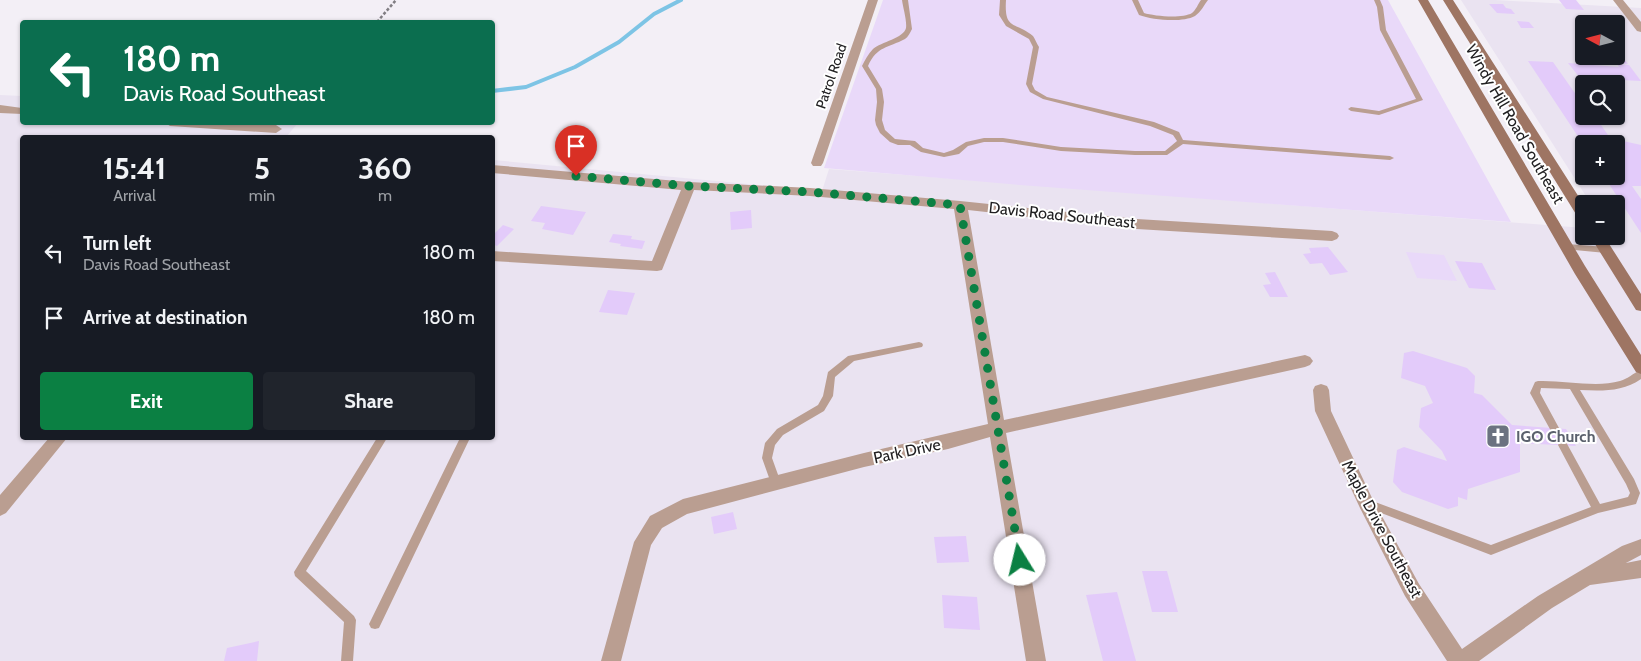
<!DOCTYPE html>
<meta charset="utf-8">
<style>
body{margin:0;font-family:Cabin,sans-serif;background:#20242c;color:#f1f3f6;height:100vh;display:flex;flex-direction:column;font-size:19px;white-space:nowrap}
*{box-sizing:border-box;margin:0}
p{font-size:16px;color:#9ea1a6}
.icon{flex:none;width:28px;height:28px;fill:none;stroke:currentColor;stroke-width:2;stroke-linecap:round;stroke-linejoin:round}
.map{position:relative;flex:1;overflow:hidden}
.drawer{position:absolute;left:20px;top:135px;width:475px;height:305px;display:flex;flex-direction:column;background:#171b24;border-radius:5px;box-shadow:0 1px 4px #0004}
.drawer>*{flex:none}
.top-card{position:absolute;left:20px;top:20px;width:475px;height:105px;border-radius:5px;box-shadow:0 1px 4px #0004;background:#0b6e4f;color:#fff;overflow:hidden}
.needle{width:32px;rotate:277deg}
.fabs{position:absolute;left:1575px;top:15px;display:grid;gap:10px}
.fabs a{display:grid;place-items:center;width:50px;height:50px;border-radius:5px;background:#171b24;box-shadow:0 1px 4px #0004;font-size:25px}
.pin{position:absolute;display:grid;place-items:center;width:42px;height:42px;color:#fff;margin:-51px -21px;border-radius:50% 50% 50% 0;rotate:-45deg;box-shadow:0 0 5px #0007}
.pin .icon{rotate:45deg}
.me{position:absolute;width:55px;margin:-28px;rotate:351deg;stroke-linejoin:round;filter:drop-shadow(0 0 4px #0008)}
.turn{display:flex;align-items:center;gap:18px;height:105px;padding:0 20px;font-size:22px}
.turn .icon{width:65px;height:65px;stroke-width:2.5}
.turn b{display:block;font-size:35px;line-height:42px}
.eta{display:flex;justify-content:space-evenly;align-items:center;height:85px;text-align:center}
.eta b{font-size:30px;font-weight:700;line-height:35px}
.button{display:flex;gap:10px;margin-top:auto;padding:10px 20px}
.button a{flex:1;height:58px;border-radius:5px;background:#0b8043;color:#fff;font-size:20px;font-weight:700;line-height:58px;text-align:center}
.button a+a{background:#20242c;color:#f1f3f6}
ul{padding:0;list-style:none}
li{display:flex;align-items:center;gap:15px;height:65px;padding:0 20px}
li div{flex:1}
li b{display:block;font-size:19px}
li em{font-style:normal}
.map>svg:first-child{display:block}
</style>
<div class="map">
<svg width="1641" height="661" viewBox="0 0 1641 661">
<rect width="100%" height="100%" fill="#f3eff6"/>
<!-- built -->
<path fill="#eae3f1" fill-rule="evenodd" d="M1461 0H1495L1641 8V661H0V95L22 96V122L298 123 286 137 22 138V438H492L493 160 822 191 829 169 1584 228V236H1616V204H1591ZM1584 24H1616V56H1584ZM1584 84H1616V116H1584ZM1584 144H1616V176H1584Z"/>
<!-- green -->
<path fill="#e9d9f9" d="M883 0H1388L1511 222 1020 185 824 168Z
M1406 252 1444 255 1457 281 1417 278Z"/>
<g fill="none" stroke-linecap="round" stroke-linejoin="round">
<!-- stream -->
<path stroke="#7dc4e5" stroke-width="4" d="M492 91 526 87 575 67 619 42 654 14 681 0"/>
</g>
<!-- building -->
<path fill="#e3cbfa" d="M1559 0H1576L1584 10 1566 9Z
M1489 4H1503L1506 8 1511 9 1515 14 1497 13Z
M1517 21 1529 22 1534 28H1521Z
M1616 49 1628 64 1608 62 1603 56H1616Z
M1528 61 1553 62 1584 106V116H1591L1594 122H1599L1610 138 1641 145V186H1632L1641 199V233L1609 184 1604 183 1599 176H1616V144H1583Z
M1568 63 1619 67 1617 64 1629 65 1641 81 1580 78Z
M541 206 586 212 573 235 542 229 545 223 531 221Z
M751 210 752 228 731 230 730 212Z
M503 225 514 229 497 246 492 244V236Z
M613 234 632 236 631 239 645 241 642 249 620 246 621 244 609 242Z
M1328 247 1348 272 1330 275 1322 263 1310 264 1303 254 1311 253 1309 248Z
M1455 261 1482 263 1496 290 1469 288Z
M1275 272 1288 297H1270L1263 285 1271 284 1265 273Z
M608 290 635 293 627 315 599 312Z
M1413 351 1467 368 1475 376 1474 393 1482 395 1512 425 1566 429 1576 446 1520 443V472L1468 489 1467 500 1458 497V506L1448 509 1402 492 1393 482 1397 450 1404 447 1447 461 1442 451 1419 427 1421 408 1433 403 1425 386 1401 378 1404 353Z
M733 512 737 529 714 534 711 517Z
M966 536 969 562 937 563 934 537Z
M1142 571H1167L1178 612H1152Z
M1117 592 1136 661H1103L1086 595Z
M942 595 977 597 980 630 944 628Z
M259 641 257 661H224L227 648Z"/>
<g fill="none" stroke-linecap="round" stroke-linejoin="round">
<!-- path -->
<path stroke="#817e83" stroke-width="2.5" stroke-dasharray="3 2" stroke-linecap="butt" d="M377 22 396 0"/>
<!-- lane -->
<path fill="#ba9e91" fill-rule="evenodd" d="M902 0H908L912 29C910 33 908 37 905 39 888 48 877 46 868 66L882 89 884 102 882 120 885 130 895 139 915 141 923 148 944 153 953 150 966 142 984 138H1003L1061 147 1135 151H1165L1177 141 1173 135 1150 126 1043 99 1030 92 1026 84 1033 47 1029 39 1006 26 999 15 1000 0H1006C1004 31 1015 21 1033 36 1035 39 1037 44 1039 47L1032 84 1035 90 1047 97 1154 122 1179 132 1183 140 1390 156 1394 158 1390 160 1183 144 1167 155H1135L1061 151 1003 142H984L968 146 959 154 944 157 921 152 910 145H898L890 142 880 133 876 125 875 120 877 102 876 89 862 66C865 60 868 54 873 49 881 42 904 38 906 28 907 20 903 8 902 0Z
M1132 0H1138L1144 13C1154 16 1182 19 1192 13 1196 10 1198 4 1201 0H1208C1204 5 1201 12 1195 16 1182 23 1153 20 1139 15Z
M1374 0H1380L1383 7 1386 30 1423 100 1379 115 1351 111 1348 109 1351 107 1379 111 1416 99 1380 30 1377 7Z
M1567 244 1606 247 1610 250 1606 253 1564 249 1563 247 1564 245Z
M919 342 922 343 923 345 922 347 854 361 835 377 833 396 824 411 783 435 775 445 772 458 781 483 780 486 776 487 772 486 762 458 765 443 777 429 818 405 823 396 828 372 848 356Z
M1641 370V379C1623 392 1601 391 1580 390L1634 479 1640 493 1636 504 1598 513 1491 555 1363 506 1362 503 1363 500 1367 499 1491 545 1591 507 1558 445 1560 442 1563 441 1566 442 1600 504 1628 497 1630 493 1626 484 1570 389 1541 388 1540 393 1559 428 1557 431 1554 432 1551 431 1530 393 1535 382 1538 381C1564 380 1596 388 1620 381 1628 379 1633 373 1641 370Z
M377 438H387L306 571 354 616 356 620 353 661H341L344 622 295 576 294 572Z
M460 438H470L379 628 375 629 371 628 369 624 371 620Z"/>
<!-- street -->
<path fill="#ba9e91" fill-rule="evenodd" d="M868 0H878L823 163 821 166H813L811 163Z
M1613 0H1623L1641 22V32L1637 31Z
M0 105 22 108V114L0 113Z
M164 122H233L276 125 282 129 276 133 170 126Z
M492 165 689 182 810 188 960 201 1137 219 1332 231 1337 233 1339 236 1337 239 1332 241 1137 229 968 210 1004 420 1305 355 1310 357 1313 361 1310 365 1305 367 1006 433 1046 661H1026L990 437 948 449 864 467 687 514 662 528 651 545 621 661H601L634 542 650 516 683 499 864 453 988 424 954 209 810 196 694 190 662 270 657 271 492 261V251L652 261 681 190 492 173Z
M1321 384 1327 386 1329 390 1331 411 1372 498 1419 584 1462 649 1538 596 1622 546 1641 539V555L1626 563 1641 560V578L1590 585 1552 608 1479 661H1447L1405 596 1360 508 1315 411 1313 390 1315 386Z
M49 438H67L6 513 0 516V495Z"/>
<!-- secondary -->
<path fill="#9e7563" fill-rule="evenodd" d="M1418 0H1428L1585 266 1641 355V374L1636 372 1575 274Z
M1443 0H1453L1584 205V220L1579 219Z
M1590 236H1604L1641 294V311L1636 310Z"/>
</g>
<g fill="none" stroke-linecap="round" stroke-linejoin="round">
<!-- route -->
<path stroke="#0b8043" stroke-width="9" stroke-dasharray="0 16.2" d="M576 176 689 186 810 192 960 205 1020 560"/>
</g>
<!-- icons -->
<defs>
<g id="church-square" transform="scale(1.25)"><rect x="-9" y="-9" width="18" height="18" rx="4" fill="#6b7280" stroke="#fff"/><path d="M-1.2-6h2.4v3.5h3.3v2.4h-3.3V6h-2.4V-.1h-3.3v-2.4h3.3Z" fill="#fff"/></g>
</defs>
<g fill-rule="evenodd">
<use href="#church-square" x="1498" y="436"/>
</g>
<g text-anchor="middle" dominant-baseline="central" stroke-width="4" stroke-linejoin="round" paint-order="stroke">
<!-- far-street labels -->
<g font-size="14" fill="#212022" stroke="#fff">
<text transform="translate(831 76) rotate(-71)">Patrol Road</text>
</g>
<!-- street labels -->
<g font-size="16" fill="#212022" stroke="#fff">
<text transform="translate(1515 124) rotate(60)">Windy Hill Road Southeast</text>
<text transform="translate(1062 215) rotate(6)">Davis Road Southeast</text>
<text transform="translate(907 451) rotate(-12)">Park Drive</text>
<text transform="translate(1382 529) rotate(62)">Maple Drive Southeast</text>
</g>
<!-- worship labels -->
<g font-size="16" font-weight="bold" fill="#5b616d" stroke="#fff" text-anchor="start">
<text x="1516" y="436">IGO Church</text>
</g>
</g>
</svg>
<div class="fabs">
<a><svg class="needle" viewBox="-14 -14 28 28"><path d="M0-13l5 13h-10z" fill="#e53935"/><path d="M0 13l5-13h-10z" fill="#9ea1a6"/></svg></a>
<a><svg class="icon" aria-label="search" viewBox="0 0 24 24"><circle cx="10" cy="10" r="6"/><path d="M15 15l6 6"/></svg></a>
<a>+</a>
<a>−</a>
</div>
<div class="pin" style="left:576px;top:176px;background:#d93025"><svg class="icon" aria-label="arrive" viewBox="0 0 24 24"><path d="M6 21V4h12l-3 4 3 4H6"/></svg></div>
<svg class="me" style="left:1020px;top:560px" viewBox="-20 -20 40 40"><circle r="19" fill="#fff"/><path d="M0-13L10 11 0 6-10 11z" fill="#0b8043"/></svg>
<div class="top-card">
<div class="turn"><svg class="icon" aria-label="left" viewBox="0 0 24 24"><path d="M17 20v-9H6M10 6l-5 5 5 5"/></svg><div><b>180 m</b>Davis Road Southeast</div></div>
</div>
<section class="drawer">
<div class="eta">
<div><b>15:41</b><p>Arrival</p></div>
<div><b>5</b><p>min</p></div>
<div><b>360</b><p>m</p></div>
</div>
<ul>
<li><svg class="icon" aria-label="left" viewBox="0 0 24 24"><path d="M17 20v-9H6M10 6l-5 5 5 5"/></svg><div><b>Turn left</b><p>Davis Road Southeast</p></div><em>180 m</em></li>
<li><svg class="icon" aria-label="arrive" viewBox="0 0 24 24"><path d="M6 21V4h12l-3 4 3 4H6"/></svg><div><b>Arrive at destination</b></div><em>180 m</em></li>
</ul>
<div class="button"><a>Exit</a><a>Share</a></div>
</section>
</div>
